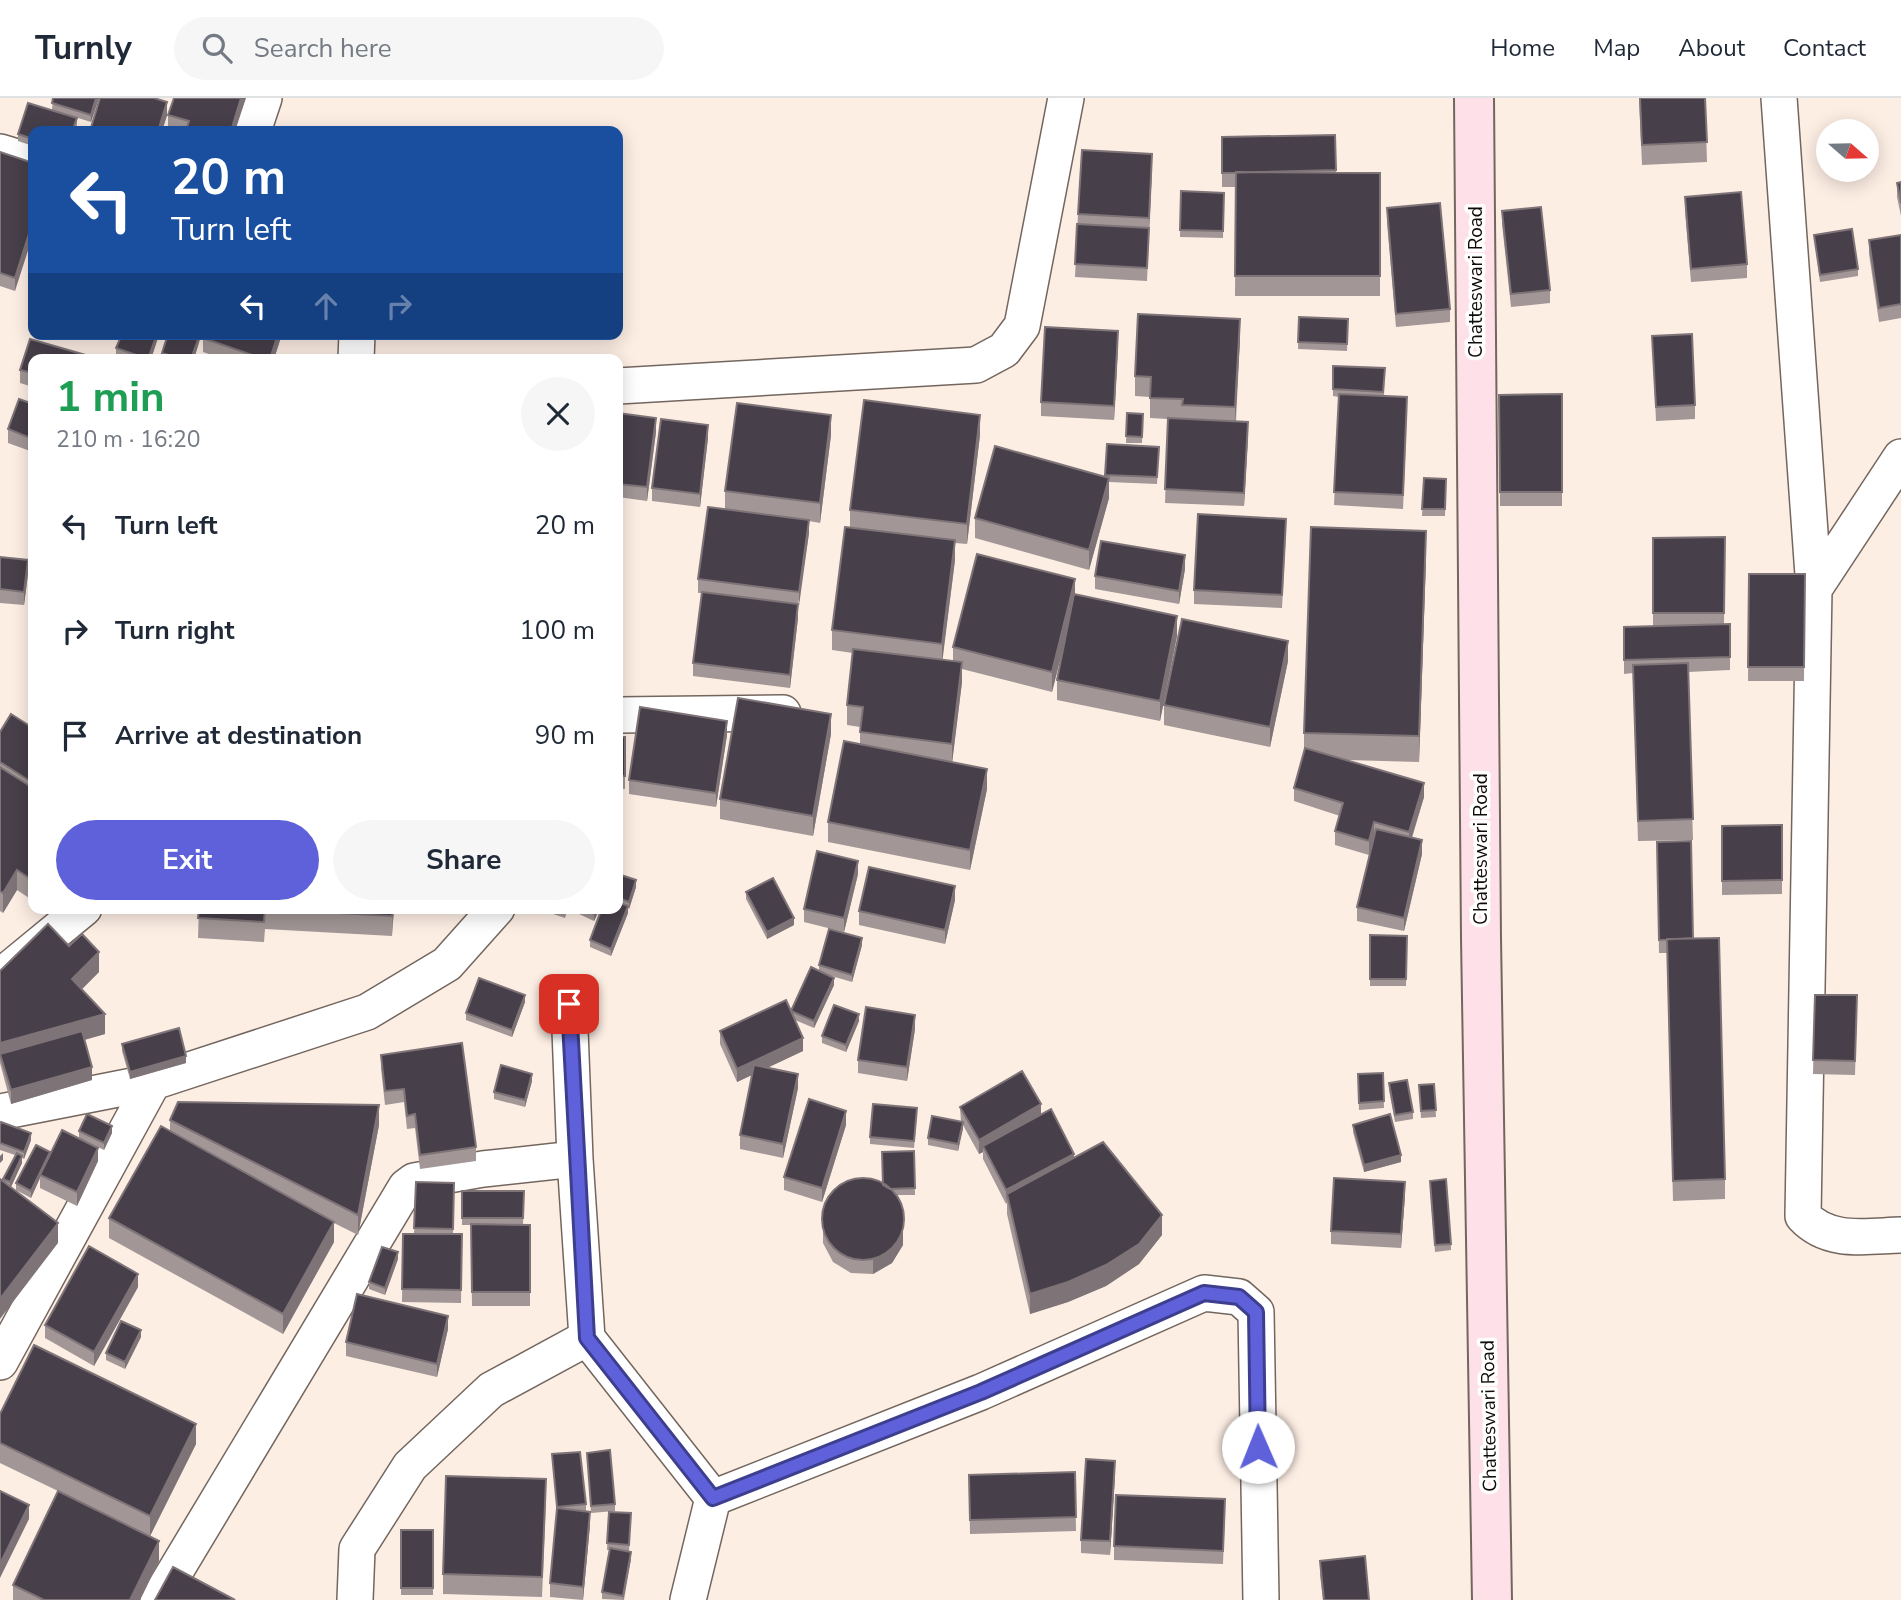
<!DOCTYPE html>
<meta charset="utf-8">
<style>
body{margin:0;font-family:"Nunito Sans",sans-serif;background:#f6f6f7;color:#1f2937;height:100vh;display:flex;flex-direction:column;font-size:26px;white-space:nowrap}
*{box-sizing:border-box;margin:0}
p{font-size:23px;color:#747a83}
.icon{flex:none;width:38px;height:38px;fill:none;stroke:currentColor;stroke-width:2;stroke-linecap:round;stroke-linejoin:round}
.map{position:relative;flex:1;overflow:hidden}
.sheet{position:absolute;left:28px;top:256px;width:595px;height:560px;display:flex;flex-direction:column;background:#fff;border-radius:14px;box-shadow:0 4px 18px #0003}
.sheet>*{flex:none}
.hud{position:absolute;left:28px;top:28px;width:595px;height:214px;border-radius:14px;box-shadow:0 4px 18px #0003;background:#1a4fa0;color:#fff;overflow:hidden}
.needle{width:46px;rotate:110deg}
.tools{position:absolute;left:1816px;top:21px;display:grid;gap:14px}
.tools a{display:grid;place-items:center;width:63px;height:63px;border-radius:50%;background:#fff;box-shadow:0 4px 18px #0003;font-size:35px}
.pin{position:absolute;display:grid;place-items:center;width:60px;height:60px;color:#fff;margin:-30px;border-radius:14px;box-shadow:0 4px 10px #0006}
.me{position:absolute;width:77px;margin:-38px;rotate:359deg;stroke-linejoin:round;filter:drop-shadow(0 0 5px #0008)}
.turn{display:flex;align-items:center;gap:24px;height:147px;padding:0 28px;font-size:32px}
.turn .icon{width:91px;height:91px;stroke-width:2.5}
.turn b{display:block;font-size:49px;line-height:60px}
.lanes{display:flex;align-items:center;height:66px;padding:0 28px;background:#0003;justify-content:center;gap:35px;direction:ltr}
.lanes .off{opacity:.35}
.round{display:grid;place-items:center;flex:none;width:74px;height:74px;border-radius:37px;background:#f6f6f7}
.head{display:flex;align-items:center;justify-content:space-between;height:119px;padding:0 28px}
h1{font-size:42px;font-weight:700;line-height:52px;color:#1e9e55}
.button{display:flex;gap:14px;margin-top:auto;padding:14px 28px}
.button a{flex:1;height:80px;border-radius:42px;background:#5e61da;color:#fff;font-size:28px;font-weight:700;line-height:80px;text-align:center}
.button a+a{background:#f6f6f7;color:#1f2937}
ul{padding:0;list-style:none}
li{display:flex;align-items:center;gap:21px;height:105px;padding:0 28px}
li div{flex:1}
li b{display:block;font-size:26px}
li em{font-style:normal}
header{display:flex;align-items:center;gap:42px;box-sizing:border-box;height:98px;padding:0 35px;background:#fff;border-bottom:2px solid #e0e1e3}
header strong{font-size:33px}
nav{display:flex;gap:38px;margin-inline-start:auto;font-size:24px}
.search{width:490px;height:63px;background:#f6f6f7;display:flex;align-items:center;gap:18px;box-sizing:border-box;padding:0 24px;border-radius:38px;color:#747a83;font-size:26px}
.map>svg:first-child{display:block}
</style>
<header>
<strong>Turnly</strong>
<div class="search"><svg class="icon" aria-label="search" viewBox="0 0 24 24"><circle cx="10" cy="10" r="6"/><path d="M15 15l6 6"/></svg>Search here</div>
<nav><a>Home</a><a>Map</a><a>About</a><a>Contact</a></nav>
</header>
<div class="map">
<svg width="1901" height="1502" viewBox="0 0 1901 1502">
<rect width="100%" height="100%" fill="#fdeee4"/>
<g fill="none" stroke-linecap="round" stroke-linejoin="round">
<!-- minor casing -->
<g stroke="#73665e" stroke-width="38">
<path id="minor" d="M1779 0 1814 491
M253 33 264 0
M0 54 33 64
M356 261 357 236
M618 288 976 267 1004 252 1022 228 1066 0
M1901 359 1814 491 1803 1118C1829 1146 1866 1138 1901 1137
M618 617 783 615
M0 879 84 810
M0 1014 153 984 367 914 447 866 497 810
M575 1061 587 1240
M0 1264 153 984
M713 1400 981 1294 1204 1195 1239 1199 1256 1214 1261 1502
M158 1502 406 1089 414 1083 483 1071 575 1061 569 906
M355 1502 357 1451 410 1368 491 1292 587 1240 713 1400 688 1502"/>
</g>
<!-- secondary casing -->
<g stroke="#73665e" stroke-width="42">
<path id="secondary" d="M1474 0 1481 840 1492 1502"/>
</g>
<!-- minor -->
<use href="#minor" stroke="#fff" stroke-width="35"/>
<!-- secondary -->
<use href="#secondary" stroke="#fee1e8" stroke-width="38"/>
</g>
<!-- wall -->
<path fill="#a29696" d="M53 0H99L91 24 52 12Z
M1639 0H1705L1707 64 1642 67Z
M28 5 77 20V27L75 33H33V48L18 43V36Z
M168 17 235 33H176L168 31Z
M1335 37 1336 75H1380V198H1235L1236 89H1222V39Z
M0 54 33 65 15 193 0 188Z
M1152 70 1147 183 1075 179 1078 116Z
M1901 84V118L1897 99V85Z
M1181 93 1224 95 1223 140 1180 139Z
M1685 99 1747 166V180L1691 184 1685 113Z
M1387 110 1450 211V224L1396 229 1387 124Z
M1502 113 1550 192V205L1511 209 1502 126Z
M1814 137 1858 171V178L1820 184Z
M1901 137V220L1879 224 1869 156V142Z
M1299 219 1348 221 1347 253 1298 251Z
M159 236 151 261H127L116 257V250Z
M200 236V241L194 261H162V255Z
M204 236H282L274 261H223L203 254V240Z
M1652 238 1695 307V321L1656 323Z
M30 241 89 258V261H33V289L20 285V272Z
M1240 241 1236 323 1248 337 1244 408 1165 405 1168 321 1150 320V299L1135 298V278Z
M1118 247 1114 322 1041 318V304Z
M1333 268 1385 270 1384 298 1407 313 1403 411 1334 407 1339 299 1333 298Z
M1562 296V408H1500L1499 297Z
M33 306V354L8 345V331Z
M618 315 656 334 647 403 618 399Z
M1127 315 1143 316 1142 345H1126Z
M831 337 820 425 809 423V435L798 508V520L790 590 693 578V565L702 495H698V481L725 411V393Z
M980 337 967 446 955 445V462L942 562 953 563V549L1075 497 1177 538 1160 623 1057 602V582L1065 543 1052 594 962 571V584L952 664 987 691 970 772 828 744V724L860 646V629L847 627V607L853 555 832 552V532L850 429V412Z
M708 340 700 409 652 403V390Z
M1107 346 1159 349 1157 386 1109 384V400L1089 472 975 440V420L1105 379Z
M1424 380 1446 381 1445 418H1422Z
M1286 434 1282 510 1194 506V492Z
M1725 439 1724 526H1730V572L1688 574 1693 742 1638 743 1633 575 1624 576V529L1653 528V440Z
M0 459 28 476 24 507 0 505Z
M1426 459 1419 664 1347 662 1424 699 1412 740 1422 756 1404 833 1357 823V809L1374 738 1369 757 1335 747V733L1340 718 1294 703V690L1304 654V635Z
M1185 471 1179 506 1095 491V478Z
M1749 476H1805L1804 583H1748Z
M1288 563 1270 649 1164 627V607Z
M33 630V793L29 800 17 792 3 815 0 813V634Z
M831 636 813 738 720 721V701Z
M727 637 716 709 629 696V682Z
M618 639H625V691H618Z
M1782 727V796L1722 797V728Z
M1657 744 1693 840 1725 1081V1101L1673 1103 1667 855H1659Z
M618 776 636 789 629 811 628 810V815L611 858 590 849V842L618 810Z
M858 776 844 834 804 824V811Z
M746 794 794 827 767 841 746 801Z
M955 802 945 846 859 827V813Z
M199 810H394L392 838 265 831 264 844 198 840Z
M550 810H568L565 820 550 815Z
M579 810H600L594 823 579 816Z
M1370 837 1407 838 1406 888H1370Z
M862 847 852 884 828 877 834 887 814 930 795 922 803 953 767 970 798 990 783 1060 740 1051V1037L752 977 737 984 720 946V933L791 914 819 873V867Z
M69 848 99 874 82 891 105 936 84 942 92 982 11 1006 0 965V873Z
M1815 897 1857 911 1855 977 1813 976Z
M525 904 512 939 466 922V915Z
M859 923 846 954 822 945V938Z
M915 931 907 983 858 975V962Z
M122 946 186 965 130 981 122 953Z
M381 957 476 1049V1063L420 1071 415 1030 407 1031 404 1004 385 1007 381 970Z
M1383 975 1384 1010 1359 1012 1358 976Z
M532 983 525 1009 494 1001V994Z
M1389 985 1413 1014V1021L1395 1024 1389 992Z
M1434 986 1436 1019 1421 1020 1419 987Z
M960 1009 1041 1017 1074 1060 1162 1137 1139 1166 1106 1188 1068 1204 1030 1216 1007 1116V1105L1006 1106 983 1061V1054L979 1056 963 1027 958 1053 928 1047V1040L961 1024Z
M917 1017 914 1050 870 1046V1039Z
M170 1022 379 1027 358 1137 334 1125V1144L283 1236 109 1140V1120L170 1033Z
M846 1027 822 1104 784 1092V1079Z
M1353 1027 1401 1064 1364 1074 1353 1034Z
M0 1028 31 1042 24 1061 22 1060V1065L11 1089 58 1145 3 1083 15 1057 0 1052Z
M79 1033 112 1035 104 1052 79 1040Z
M914 1053 915 1097H896L903 1111V1147L892 1165 873 1176 851 1175 833 1164 823 1145V1110L883 1086Z
M50 1054 98 1063 77 1108 40 1090V1080L31 1100 16 1092V1085Z
M416 1084 454 1085 453 1136H462L461 1205 402 1204 403 1136H414Z
M1430 1090 1451 1146V1152L1435 1154Z
M462 1093H524L523 1127H530V1208H472L471 1127H462Z
M1405 1097 1401 1150 1331 1146V1133Z
M398 1161 385 1197 369 1191V1184Z
M138 1189 94 1268 45 1240V1227Z
M448 1231 437 1279 346 1258V1244Z
M141 1239 125 1271 106 1262V1255Z
M0 1316 196 1346 150 1438 159 1463 140 1502H13V1487L58 1393 0 1365Z
M587 1355 615 1406V1413L591 1415Z
M552 1356 586 1406V1413L590 1427 583 1502 550 1499V1485L557 1413Z
M1075 1374 1076 1433 970 1436 969 1377Z
M1115 1376 1110 1457 1081 1455V1442Z
M546 1401 542 1499 443 1496V1476Z
M609 1414 631 1415 629 1454 631 1461 624 1502 602 1501V1494L610 1452H607Z
M1225 1414 1223 1466 1114 1462V1448Z
M401 1432H433V1497H401Z
M1320 1463 1369 1502H1323L1320 1477Z"/>
<!-- shaded-wall -->
<path fill="#7e7478" d="M96 0H99L91 24V17Z
M241 0H246L235 33H231Z
M167 4V18L162 33H158Z
M1152 56V70L1149 134V120Z
M33 123V137L15 193V180Z
M1240 221V241L1235 329V309Z
M1118 233V247L1114 322V308Z
M157 236H159V237L151 261H148Z
M200 236V241L194 261H191Z
M278 236H282L274 261H270Z
M831 317V337L820 425V405Z
M980 317V337L967 446V426Z
M656 320V334L647 403V389Z
M1248 324V337L1244 408V395Z
M708 327V340L700 409V396Z
M1109 380V400L1089 472V452Z
M809 422V435L799 508V494Z
M1426 433V459L1419 664V638Z
M955 442V462L942 566V546Z
M1185 457V471L1179 506V493Z
M28 462V476L24 507V494Z
M1075 481V501L1052 594V574Z
M798 506V520L790 590V577Z
M1177 518V538L1160 623V603Z
M1288 543V563L1270 649V629Z
M962 564V584L952 666V646Z
M831 616V636L813 738V718Z
M727 623V637L716 709V695Z
M987 671V691L970 772V752Z
M1424 685V699L1409 748V734Z
M1374 724V738L1369 757V743Z
M1422 742V756L1404 833V820Z
M858 763V776L844 834V820Z
M17 772V792L3 815V795Z
M33 773V793L29 800V780Z
M636 782V789L629 811V804Z
M955 788V802L945 846V832Z
M628 808V815L611 858V851Z
M393 810H394L392 838Z
M597 810H600L594 823V816Z
M794 820V827L767 841V834Z
M862 840V847L852 884V877Z
M99 854V874L72 901V881Z
M834 880V887L814 930V923Z
M525 897V904L512 939V932Z
M105 916V936L3 965 0 956V965V945Z
M859 916V923L846 954V947Z
M915 917V931L907 983V969Z
M803 940V953L737 984V971Z
M186 958V965L130 981V974Z
M92 969V982L11 1006V992Z
M532 976V983L525 1009V1002Z
M798 976V990L783 1060V1046Z
M1041 1006V1020L983 1048V1054L979 1056V1042Z
M379 1007V1027L358 1137V1117Z
M846 1013V1027L822 1104V1090Z
M963 1024V1031L958 1053V1046Z
M112 1028V1035L104 1052V1045Z
M31 1035V1042L24 1061V1054Z
M98 1050V1063L77 1108V1094Z
M50 1054 40 1077V1080L31 1100V1093Z
M3 1055V1062L0 1065V1058Z
M1074 1056V1070L1007 1096 1006 1106V1092Z
M1401 1057V1064L1364 1074V1067Z
M22 1058V1065L10 1091V1084Z
M1405 1084V1097L1401 1150V1136Z
M1162 1117V1137L1139 1166 1106 1188 1068 1204 1030 1216V1196Z
M334 1124V1144L283 1236V1216Z
M58 1125V1145L0 1221V1201Z
M903 1133V1147L892 1165 873 1176V1162Z
M398 1154V1161L385 1197V1190Z
M138 1176V1189L94 1268V1254Z
M448 1218V1231L437 1279V1266Z
M141 1232V1239L125 1271V1264Z
M196 1326V1346L150 1438V1418Z
M1115 1363V1376L1110 1457V1443Z
M29 1407V1421L0 1480V1466Z
M590 1414V1427L583 1502V1489Z
M159 1443V1463L140 1502H130Z
M631 1454V1461L623 1502V1498Z"/>
<!-- building -->
<path fill="#473f49" stroke="#7e7478" stroke-width="2" d="M53 0H96L91 17 52 5Z
M100 0H154L167 4 158 33H90Z
M174 0H241L231 33H186L189 23 168 17Z
M1640 0H1705L1707 44 1642 47Z
M28 5 77 20 72 33H33V41L18 36Z
M1335 37 1336 72 1222 75V39Z
M1082 52 1152 56 1149 120 1078 116Z
M0 54 33 65 31 76 33 77V123L15 180 0 175Z
M1236 74 1380 75V178H1235Z
M1901 84V105L1897 85Z
M1181 93 1224 95 1223 133 1180 132Z
M1741 94 1747 166 1691 171 1685 99Z
M1440 105 1450 211 1396 216 1387 110Z
M1541 109 1550 192 1511 196 1502 113Z
M1077 126 1149 130 1147 170 1075 166Z
M1852 131 1858 171 1820 177 1814 137Z
M1901 137V206L1879 210 1869 142Z
M1138 216 1240 221 1235 309 1182 307 1183 301 1150 300 1151 279 1135 278Z
M1299 219 1348 221 1347 246 1298 244Z
M1045 229 1118 233 1114 308 1041 304Z
M122 236H157L148 261 116 250Z
M168 236H200L191 261H180L162 255Z
M204 236H278L270 261H264L203 240Z
M1692 236 1695 307 1656 309 1652 238Z
M30 241 89 258 88 261H33V275L20 272Z
M1333 268 1385 270 1383 294 1333 291Z
M1339 296 1407 299 1403 397 1334 394Z
M1562 296V394H1500L1499 297Z
M19 301 33 306V341L8 331Z
M864 302 980 317 967 426 850 412Z
M737 305 831 317 820 405 725 393Z
M618 315 656 320 647 389 618 386Z
M1127 315 1143 316 1142 339 1126 338Z
M1168 320 1248 324 1244 395 1165 391Z
M661 321 708 327 700 396 652 390Z
M1107 346 1159 349 1157 379 1105 377Z
M995 348 1109 380 1089 452 975 420Z
M1424 380 1446 381 1445 411H1422Z
M708 409 809 422 799 494 698 481Z
M1198 416 1286 421 1282 497 1194 492Z
M845 429 955 442 942 546 832 532Z
M1311 429 1426 433 1419 638 1304 635Z
M1725 439 1724 515H1653V440Z
M1101 443 1185 457 1179 493 1095 478Z
M977 456 1075 481 1052 574 953 549Z
M0 459 28 462 24 494 0 491Z
M1749 476H1805L1804 569H1748Z
M702 494 798 506 790 577 693 565Z
M1074 496 1177 518 1160 603 1057 582Z
M1182 521 1288 543 1270 629 1164 607Z
M1730 526V559L1624 562V529Z
M853 551 962 564 952 646 860 634 863 609 847 607Z
M1688 565 1693 721 1638 723 1633 567Z
M738 600 831 616 813 718 720 701Z
M640 609 727 623 716 695 629 682Z
M11 616 33 630V685L0 664V634Z
M618 639H625V678H618Z
M844 643 987 671 970 752 828 724Z
M1305 650 1424 685 1409 734 1374 724 1369 743 1335 733 1343 705 1294 690Z
M0 669 33 690V773L29 780 17 772 3 795 0 793Z
M1782 727V782L1722 783V728Z
M1376 731 1422 742 1404 820 1357 809Z
M1691 743 1693 840 1659 842 1657 744Z
M817 753 858 763 844 820 804 811Z
M869 769 955 788 945 832 859 813Z
M618 776 636 782 629 804 618 800Z
M773 780 794 820 767 834 746 794Z
M618 804 628 808 611 851 590 842 602 810H618Z
M199 810H393L392 818 265 811 264 824 198 820Z
M583 810H597L594 816Z
M48 826 69 848 82 836 99 854 72 881 105 916 0 945V873Z
M829 831 862 840 852 877 819 867Z
M1370 837 1407 838 1406 881H1370Z
M1719 840 1725 1081 1673 1083 1667 841Z
M811 869 834 880 814 923 791 913Z
M479 880 525 897 512 932 466 915Z
M1815 897H1857L1855 963 1813 962Z
M786 902 803 940 737 971 720 933Z
M834 907 859 916 846 947 822 938Z
M866 909 915 917 907 969 858 962Z
M179 930 186 958 130 974 122 946Z
M82 933 92 969 11 992 0 956Z
M462 945 476 1049 420 1057 415 1016 407 1018 404 991 385 993 381 957Z
M501 967 532 976 525 1002 494 994Z
M754 967 798 976 783 1046 740 1037Z
M1022 973 1041 1006 979 1042 960 1009Z
M1383 975 1384 1003 1359 1005 1358 976Z
M1407 982 1413 1014 1395 1017 1389 985Z
M1434 986 1436 1012 1421 1013 1419 987Z
M809 1001 846 1013 822 1090 784 1079Z
M178 1004 379 1007 358 1117 170 1022Z
M873 1006 917 1010 914 1043 870 1039Z
M1051 1011 1074 1056 1006 1092 983 1048Z
M87 1016 112 1028 104 1045 79 1033Z
M1390 1016 1401 1057 1364 1067 1353 1027Z
M932 1018 963 1024 958 1046 928 1040Z
M1 1024 31 1035 24 1054 0 1045V1028Z
M161 1028 334 1124 283 1216 109 1120Z
M62 1032 98 1050 77 1094 40 1077Z
M1103 1044 1162 1117 1139 1146 1106 1167 1068 1184 1030 1196 1007 1096Z
M36 1047 50 1054 31 1093 16 1085Z
M914 1053 915 1090 890 1091 883 1087 882 1054Z
M17 1055 22 1058 10 1084 3 1081Z
M1334 1080 1405 1084 1401 1136 1331 1133Z
M822 1121a41 41 0 1 1 82 0a41 41 0 1 1-82 0Z
M0 1081 58 1125 0 1201Z
M1446 1081 1451 1146 1435 1147 1430 1083Z
M416 1084 454 1085 453 1131 414 1130Z
M462 1093H524L523 1120H462Z
M471 1126 530 1127V1194H472Z
M403 1136H462L461 1192 402 1191Z
M89 1148 138 1176 94 1254 45 1227Z
M382 1149 398 1154 385 1190 369 1184Z
M357 1196 448 1218 437 1266 346 1244Z
M121 1223 141 1232 125 1264 106 1255Z
M34 1247 196 1326 150 1418 0 1345V1316Z
M610 1352 615 1406 591 1408 587 1355Z
M580 1354 586 1406 557 1409 552 1356Z
M1086 1361 1115 1363 1110 1443 1081 1442Z
M1075 1374 1076 1419 970 1422 969 1377Z
M446 1378 546 1381 542 1479 443 1476Z
M0 1393 29 1407 0 1466Z
M58 1393 159 1443 130 1502H44L13 1487Z
M1116 1397 1225 1401 1223 1453 1114 1448Z
M557 1410 590 1414 583 1489 550 1485Z
M609 1414 631 1415 629 1447 607 1445Z
M401 1432H433V1490H401Z
M610 1450 631 1454 623 1498 602 1494Z
M1365 1458 1369 1502H1324L1320 1463Z
M173 1469 235 1502H155Z"/>
<g fill="none" stroke-linecap="round" stroke-linejoin="round">
<!-- route casing -->
<g stroke="#3d3f8e" stroke-width="18">
<path id="route" d="M569 906 587 1240 713 1400 981 1294 1204 1195 1239 1199 1256 1214 1258 1349"/>
</g>
<!-- route -->
<use href="#route" stroke="#5e61da" stroke-width="12"/>
</g>
<g text-anchor="middle" dominant-baseline="central" stroke-width="7" stroke-linejoin="round" paint-order="stroke">
<!-- street labels -->
<g font-size="19" fill="#0f0b08" stroke="#fff">
<text transform="translate(1476 184) rotate(-90)">Chatteswari Road</text>
<text transform="translate(1481 751) rotate(-90)">Chatteswari Road</text>
<text transform="translate(1489 1318) rotate(-91)">Chatteswari Road</text>
</g>
</g>
</svg>
<div class="tools">
<a><svg class="needle" viewBox="-14 -14 28 28"><path d="M0-13l5 13h-10z" fill="#e53935"/><path d="M0 13l5-13h-10z" fill="#747a83"/></svg></a>
</div>
<div class="pin" style="left:569px;top:906px;background:#d93025"><svg class="icon" aria-label="arrive" viewBox="0 0 24 24"><path d="M6 21V4h12l-3 4 3 4H6"/></svg></div>
<svg class="me" style="left:1258px;top:1349px" viewBox="-20 -20 40 40"><circle r="19" fill="#fff"/><path d="M0-13L10 11 0 6-10 11z" fill="#5e61da"/></svg>
<div class="hud">
<div class="turn"><svg class="icon" aria-label="left" viewBox="0 0 24 24"><path d="M17 20v-9H6M10 6l-5 5 5 5"/></svg><div><b>20 m</b>Turn left</div></div>
<div class="lanes"><svg class="icon" aria-label="left" viewBox="0 0 24 24"><path d="M17 20v-9H6M10 6l-5 5 5 5"/></svg><svg class="icon off" aria-label="ahead" viewBox="0 0 24 24"><path d="M12 20V5M6 11l6-6 6 6"/></svg><svg class="icon off" aria-label="right" viewBox="0 0 24 24"><path d="M7 20v-9h11M14 6l5 5-5 5"/></svg></div>
</div>
<section class="sheet">
<div class="head"><div><h1>1 min</h1><p>210 m · 16:20</p></div><a class="round"><svg class="icon" aria-label="close" viewBox="0 0 24 24"><path d="M6 6l12 12M18 6L6 18"/></svg></a></div>
<ul>
<li><svg class="icon" aria-label="left" viewBox="0 0 24 24"><path d="M17 20v-9H6M10 6l-5 5 5 5"/></svg><div><b>Turn left</b></div><em>20 m</em></li>
<li><svg class="icon" aria-label="right" viewBox="0 0 24 24"><path d="M7 20v-9h11M14 6l5 5-5 5"/></svg><div><b>Turn right</b></div><em>100 m</em></li>
<li><svg class="icon" aria-label="arrive" viewBox="0 0 24 24"><path d="M6 21V4h12l-3 4 3 4H6"/></svg><div><b>Arrive at destination</b></div><em>90 m</em></li>
</ul>
<div class="button"><a>Exit</a><a>Share</a></div>
</section>
</div>
